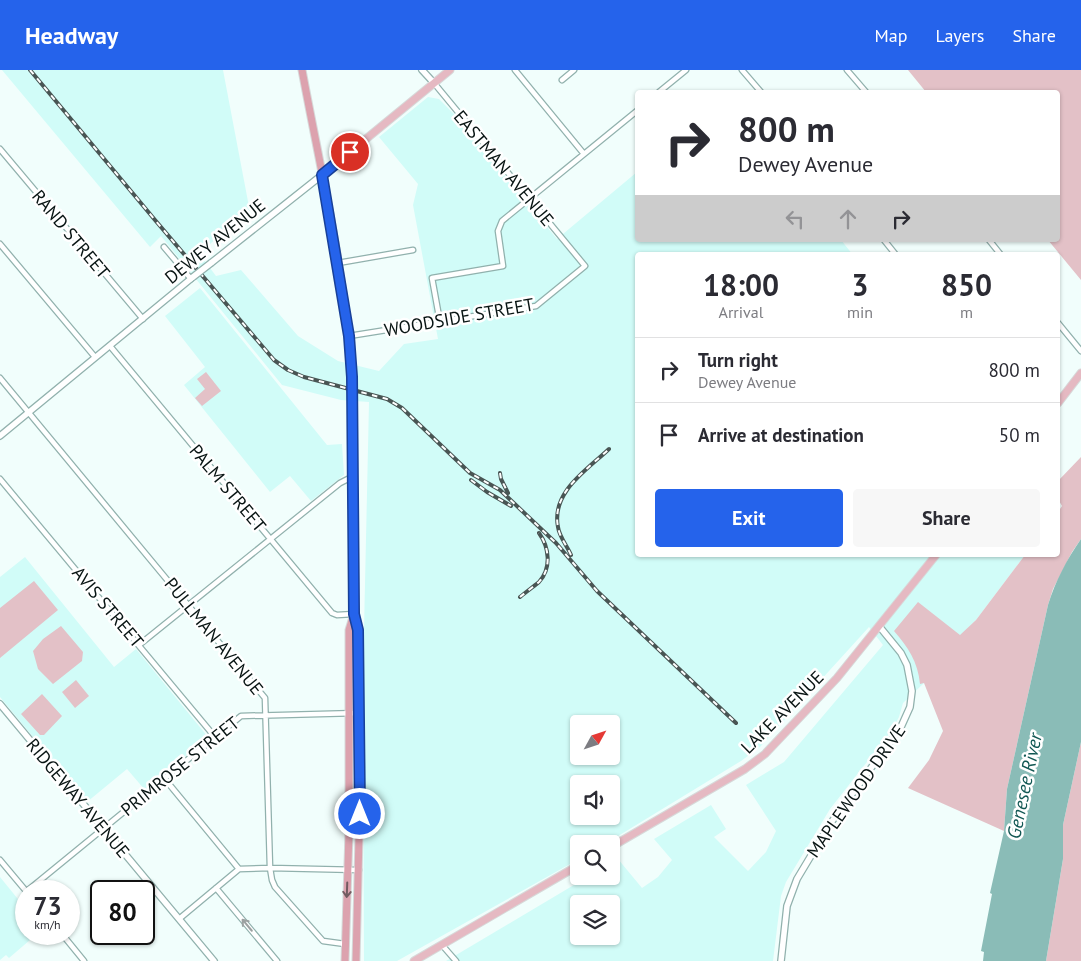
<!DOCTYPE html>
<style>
body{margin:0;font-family:"PT Sans",sans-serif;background:#f7f7f7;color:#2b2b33;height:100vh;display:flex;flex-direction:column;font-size:19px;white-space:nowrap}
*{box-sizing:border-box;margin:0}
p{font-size:16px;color:#7c7c81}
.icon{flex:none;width:28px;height:28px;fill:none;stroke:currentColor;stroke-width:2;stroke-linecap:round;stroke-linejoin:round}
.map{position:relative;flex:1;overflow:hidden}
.details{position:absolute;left:635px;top:182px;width:425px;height:305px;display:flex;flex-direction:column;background:#fff;border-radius:5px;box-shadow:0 1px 4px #0004}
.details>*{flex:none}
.hud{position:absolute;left:635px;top:20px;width:425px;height:152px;border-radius:5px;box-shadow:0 1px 4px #0004;background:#fff;color:#2b2b33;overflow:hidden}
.needle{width:32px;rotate:50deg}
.fabs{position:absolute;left:570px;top:645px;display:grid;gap:10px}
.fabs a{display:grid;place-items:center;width:50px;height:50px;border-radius:5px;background:#fff;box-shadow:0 1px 4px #0004;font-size:25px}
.speed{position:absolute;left:15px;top:810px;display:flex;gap:10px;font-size:25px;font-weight:700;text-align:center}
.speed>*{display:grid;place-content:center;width:65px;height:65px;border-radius:50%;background:#fff;box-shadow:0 1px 4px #0004;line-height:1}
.speed small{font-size:12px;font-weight:400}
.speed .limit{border:2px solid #111;border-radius:8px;background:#fff;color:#111}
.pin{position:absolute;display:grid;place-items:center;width:42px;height:42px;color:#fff;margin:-21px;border:2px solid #fff;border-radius:50%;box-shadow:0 1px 5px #0007}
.me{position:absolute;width:55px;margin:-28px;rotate:0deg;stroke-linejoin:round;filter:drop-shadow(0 0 4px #0008)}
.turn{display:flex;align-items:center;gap:18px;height:105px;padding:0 20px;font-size:22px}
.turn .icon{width:65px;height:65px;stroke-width:2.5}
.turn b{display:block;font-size:35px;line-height:42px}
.lanes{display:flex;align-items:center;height:48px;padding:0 20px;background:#0003;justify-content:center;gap:25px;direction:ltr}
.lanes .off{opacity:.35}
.eta{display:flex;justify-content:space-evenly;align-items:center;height:85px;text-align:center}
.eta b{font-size:30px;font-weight:700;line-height:35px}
.cta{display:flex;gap:10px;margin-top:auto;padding:10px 20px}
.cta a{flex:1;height:58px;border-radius:5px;background:#2563eb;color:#fff;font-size:20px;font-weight:700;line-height:58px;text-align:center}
.cta a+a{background:#f7f7f7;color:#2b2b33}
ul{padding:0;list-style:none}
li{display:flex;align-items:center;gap:15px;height:65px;padding:0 20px;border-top:1px solid #e1e1e2}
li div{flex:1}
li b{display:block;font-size:19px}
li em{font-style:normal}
header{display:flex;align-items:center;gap:30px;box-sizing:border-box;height:70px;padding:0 25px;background:#2563eb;color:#fff}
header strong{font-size:24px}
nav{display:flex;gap:28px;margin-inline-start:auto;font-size:18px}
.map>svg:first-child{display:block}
</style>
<header>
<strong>Headway</strong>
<nav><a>Map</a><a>Layers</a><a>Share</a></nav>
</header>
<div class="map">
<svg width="1081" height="891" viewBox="0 0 1081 891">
<rect width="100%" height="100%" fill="#f1fefc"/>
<!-- built -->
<path fill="#d1fcf8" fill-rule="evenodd" d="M2 0H223L250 142 211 173 201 186 216 206 241 200 298 266 338 291 379 301 404 274 438 269 413 135 418 114 379 67 428 27 439 29 454 44 557 169 637 102 638 170H841L853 185H638V485H1025L976 550 961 565 923 614 903 633 899 647 892 660 830 739 786 812 781 826 773 891H446L589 806H611V793L618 789 642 818 658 807 672 790 654 769 711 735 726 759 714 767 748 801 766 782 776 761 746 715 784 692 883 575 869 557 760 677 741 691 605 774H579V789L397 891H364L363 605 369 332 341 330 282 315 161 166 150 177ZM579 654H611V686H579ZM579 714H611V746H579ZM579 834H611V866H579Z
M200 218 327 375 342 374 344 405 311 431 290 406 270 422 184 315 205 297 165 246Z
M25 487 114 597 136 579 208 667 145 720 127 699 87 732 0 627V507Z
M0 807 26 839V864H37L9 888 6 885 0 890Z"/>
<!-- green -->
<path fill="#e3c1c7" d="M908 0H1081V210L1048 170H1058V22H926Z
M206 302 221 321 202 336 195 328 205 319 197 309Z
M1081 387V469L1072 482 1053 519 1048 535 1007 719 1004 761 908 718 929 690 943 661 924 613 920 614C918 592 908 577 894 561L918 532 960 565 976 550 1025 485H1058V442L1062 436 1058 429V411Z
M34 511 58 540 0 588V538Z
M61 556 83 582 82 591 53 614 38 599 33 581 43 569Z
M76 610 89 626 75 638 62 622Z
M42 624 62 646 44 665H40L21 644Z
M1081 672V891H1046L1063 789V755Z"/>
<!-- water -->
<path fill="#8abcb7" d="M1081 469V672L1063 755V789L1046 891H983L984 882 981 881 992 824 990 823 1004 761 1007 719 1048 535C1055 512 1067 489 1081 469Z"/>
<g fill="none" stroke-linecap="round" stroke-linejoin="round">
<!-- minor casing -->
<g stroke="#91b1ad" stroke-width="7">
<path id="minor" d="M515 0 584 84
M742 0 761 22
M847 0 866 22
M562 10 574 0
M659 22 686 0
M0 79 143 249
M884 170 896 185
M989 170 1001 185
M0 174 95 287
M164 177 191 209
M338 193 413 180
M440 252 432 208 503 196 498 161 502 151 638 40
M1058 253 1081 281
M349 266 536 236 585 196 434 13
M110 276 332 543 337 545 354 544
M0 308 265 628 270 798 272 810 275 817 323 871 345 874
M0 409 215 667
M139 575 340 413 352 407
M164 708 239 799
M0 790 26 821
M216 818 277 891
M27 821 241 646 358 643
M179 849 239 799 270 798 359 800
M62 864 84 891
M442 875 456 891"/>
</g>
<!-- tertiary casing -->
<g stroke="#91b1ad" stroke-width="8">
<path id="tertiary" d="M422 0 434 13
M211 193 322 105
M0 366 193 207
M0 634 214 891
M781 891 787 836 797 809 830 754 901 657 910 637 912 621 907 595 901 583 879 556"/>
</g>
<!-- primary casing -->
<g stroke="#d7d9d9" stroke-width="9">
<path id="primary" d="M322 105 450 0
M1058 333 1081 303
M611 777 745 699 765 684 837 608 936 485
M414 891 579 795"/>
</g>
<!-- trunk casing -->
<g stroke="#d7d9d9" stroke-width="9">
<path id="trunk" d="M302 0C321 102 345 203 352 307
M352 333 354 544 358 560 360 724 356 891
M345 891 349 762V560L354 544"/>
</g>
<!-- minor -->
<use href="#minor" stroke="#fff" stroke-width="4.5"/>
<!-- tertiary -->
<use href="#tertiary" stroke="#fff" stroke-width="5.5"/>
<!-- primary -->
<use href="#primary" stroke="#e5b9c2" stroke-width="7"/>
<!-- trunk -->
<use href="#trunk" stroke="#dca2ae" stroke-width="7"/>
<!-- rail casing -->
<g stroke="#495554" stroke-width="4">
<path id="rail" d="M30 0 155 150 274 290 288 300 304 307 387 329 402 338 470 403 500 420 556 473 597 521 736 653
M500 403 501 409 508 423
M471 410 487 422 511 436
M571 485C567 476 559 466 558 457 551 422 587 400 609 379
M520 527C526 522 533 517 539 512 552 498 549 477 539 463"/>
</g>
<!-- rail -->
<use href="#rail" stroke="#fff" stroke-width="2" stroke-dasharray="5.5" stroke-linecap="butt"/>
<!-- tertiary-bridge casing -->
<g stroke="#91b1ad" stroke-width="8" stroke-linecap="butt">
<path id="tertiary-bridge" d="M193 207 211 193"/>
</g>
<!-- trunk-bridge casing -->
<g stroke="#d7d9d9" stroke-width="9" stroke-linecap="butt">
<path id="trunk-bridge" d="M352 307V333"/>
</g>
<!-- tertiary-bridge -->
<use href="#tertiary-bridge" stroke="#fff" stroke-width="5.5"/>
<!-- trunk-bridge -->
<use href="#trunk-bridge" stroke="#dca2ae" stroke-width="7"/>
</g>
<!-- one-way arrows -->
<defs><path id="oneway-shaft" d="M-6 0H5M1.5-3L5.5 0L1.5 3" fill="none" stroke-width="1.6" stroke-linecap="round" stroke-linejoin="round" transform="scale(1.25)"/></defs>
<use stroke="#725b60" href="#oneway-shaft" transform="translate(347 820) rotate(92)"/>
<use stroke="#9ca1a1" href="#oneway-shaft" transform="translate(247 855) rotate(-130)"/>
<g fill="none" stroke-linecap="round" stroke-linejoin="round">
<!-- route casing -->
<g stroke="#184099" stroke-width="12">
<path id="route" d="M350 82 322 105 349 266 352 307 354 544 358 560 360 744"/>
</g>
<!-- route -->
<use href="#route" stroke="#2563eb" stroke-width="9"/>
</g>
<g text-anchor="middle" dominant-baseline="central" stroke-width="5" stroke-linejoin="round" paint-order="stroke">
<!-- street labels -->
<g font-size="18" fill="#081413" stroke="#fff">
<text transform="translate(504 98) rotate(50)">EASTMAN AVENUE</text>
<text transform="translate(71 164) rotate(50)">RAND STREET</text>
<text transform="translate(215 171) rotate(-39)">DEWEY AVENUE</text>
<text transform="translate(459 247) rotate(-10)">WOODSIDE STREET</text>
<text transform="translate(228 418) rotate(50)">PALM STREET</text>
<text transform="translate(108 537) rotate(50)">AVIS STREET</text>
<text transform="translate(214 566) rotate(51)">PULLMAN AVENUE</text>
<text transform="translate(782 642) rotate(-45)">LAKE AVENUE</text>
<text transform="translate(180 696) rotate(-39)">PRIMROSE STREET</text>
<text transform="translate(856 721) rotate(-55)">MAPLEWOOD DRIVE</text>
<text transform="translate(78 728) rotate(50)">RIDGEWAY AVENUE</text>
</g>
<!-- water labels -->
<g font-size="19" font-style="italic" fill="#115753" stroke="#fff">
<text transform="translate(1024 716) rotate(-78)">Genesee River</text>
</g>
</g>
</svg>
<div class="fabs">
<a><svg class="needle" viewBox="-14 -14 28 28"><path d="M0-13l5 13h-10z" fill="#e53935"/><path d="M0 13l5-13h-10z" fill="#7c7c81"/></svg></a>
<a><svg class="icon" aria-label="sound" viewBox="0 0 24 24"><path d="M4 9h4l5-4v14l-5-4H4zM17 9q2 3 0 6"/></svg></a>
<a><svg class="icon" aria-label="search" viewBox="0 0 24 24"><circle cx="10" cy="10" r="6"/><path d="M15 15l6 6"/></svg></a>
<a><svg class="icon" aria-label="layers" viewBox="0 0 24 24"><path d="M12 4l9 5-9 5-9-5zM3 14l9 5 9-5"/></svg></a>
</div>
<div class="speed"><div>73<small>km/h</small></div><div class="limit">80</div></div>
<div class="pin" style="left:350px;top:82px;background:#d93025"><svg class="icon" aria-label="arrive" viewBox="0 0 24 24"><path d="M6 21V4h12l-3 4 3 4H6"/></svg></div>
<svg class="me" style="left:360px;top:744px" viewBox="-20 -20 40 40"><circle r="17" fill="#2563eb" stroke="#fff" stroke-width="3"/><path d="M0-11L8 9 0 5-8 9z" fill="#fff"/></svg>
<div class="hud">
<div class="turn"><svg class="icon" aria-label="right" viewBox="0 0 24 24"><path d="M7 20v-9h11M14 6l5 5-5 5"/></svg><div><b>800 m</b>Dewey Avenue</div></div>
<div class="lanes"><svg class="icon off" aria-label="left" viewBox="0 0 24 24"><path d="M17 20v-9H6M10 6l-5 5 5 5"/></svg><svg class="icon off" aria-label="ahead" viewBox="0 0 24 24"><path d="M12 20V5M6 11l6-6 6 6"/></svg><svg class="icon" aria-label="right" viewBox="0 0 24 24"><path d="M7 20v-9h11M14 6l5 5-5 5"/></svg></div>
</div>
<section class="details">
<div class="eta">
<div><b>18:00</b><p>Arrival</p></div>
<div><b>3</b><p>min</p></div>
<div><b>850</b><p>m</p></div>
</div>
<ul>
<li><svg class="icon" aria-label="right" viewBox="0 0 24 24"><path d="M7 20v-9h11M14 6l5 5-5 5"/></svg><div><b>Turn right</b><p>Dewey Avenue</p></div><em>800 m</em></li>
<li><svg class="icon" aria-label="arrive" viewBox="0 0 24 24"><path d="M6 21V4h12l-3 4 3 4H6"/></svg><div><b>Arrive at destination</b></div><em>50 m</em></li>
</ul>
<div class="cta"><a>Exit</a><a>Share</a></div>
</section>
</div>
